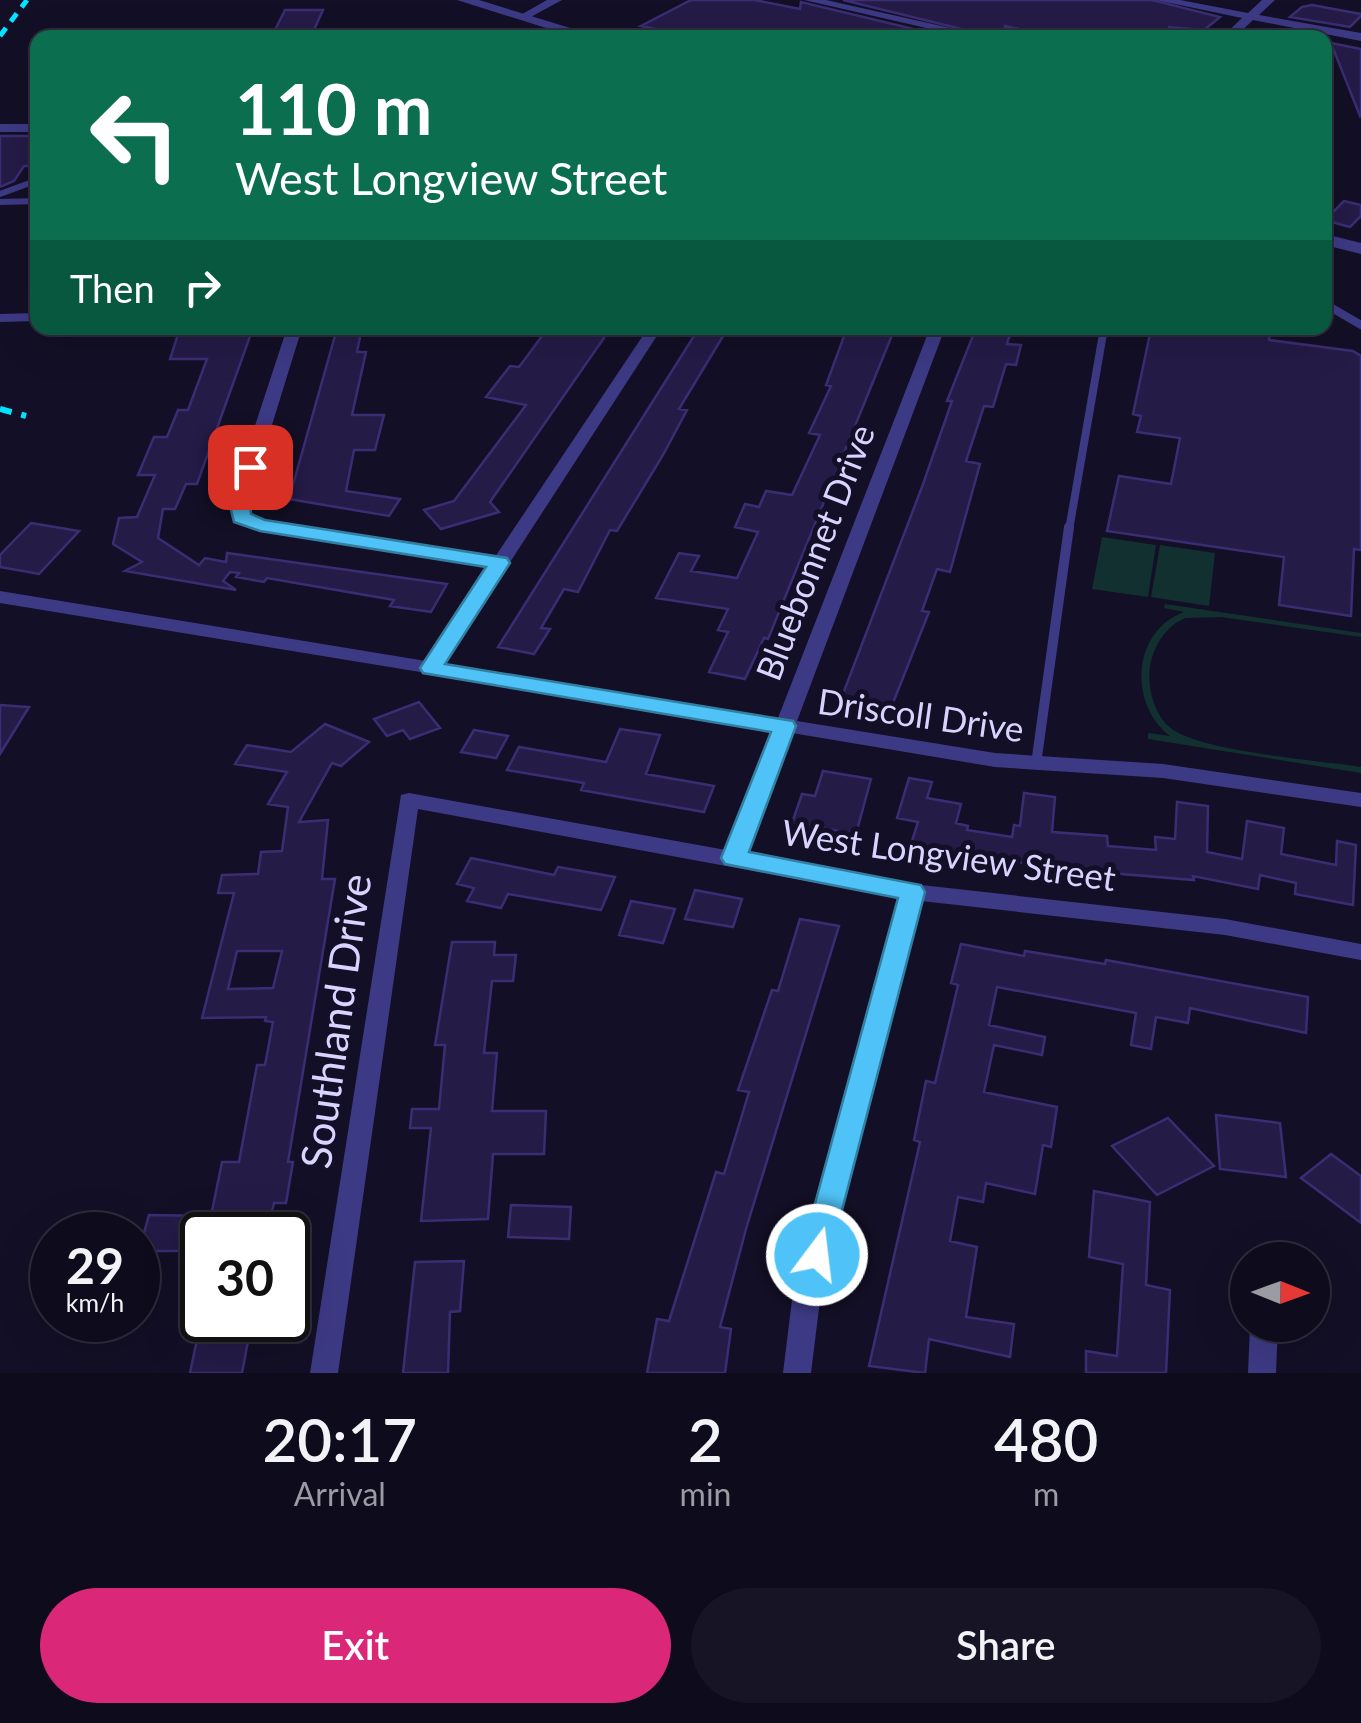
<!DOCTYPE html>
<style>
body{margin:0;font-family:Lato,sans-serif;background:#171425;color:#f1f3f6;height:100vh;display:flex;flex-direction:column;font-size:38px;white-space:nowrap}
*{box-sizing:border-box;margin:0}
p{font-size:32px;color:#9b9ba3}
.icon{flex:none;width:55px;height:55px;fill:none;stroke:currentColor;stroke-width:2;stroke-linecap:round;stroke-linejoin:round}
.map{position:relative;height:1373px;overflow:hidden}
.drawer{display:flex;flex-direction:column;background:#0e0b1c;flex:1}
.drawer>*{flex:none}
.hud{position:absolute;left:30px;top:30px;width:1302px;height:305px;border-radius:20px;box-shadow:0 10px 40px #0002,0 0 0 2px #2e2b3b;background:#0b6e4f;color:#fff;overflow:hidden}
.needle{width:65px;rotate:91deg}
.fabs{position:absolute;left:1230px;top:1242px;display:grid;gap:20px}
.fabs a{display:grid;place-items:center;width:100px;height:100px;border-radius:50%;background:#0e0b1c;box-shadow:0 10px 40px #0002,0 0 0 2px #2e2b3b;font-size:50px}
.speed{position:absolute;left:30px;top:1212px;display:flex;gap:20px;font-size:50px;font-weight:700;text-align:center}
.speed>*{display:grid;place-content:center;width:130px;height:130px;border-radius:50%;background:#0e0b1c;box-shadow:0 10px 40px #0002,0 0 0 2px #2e2b3b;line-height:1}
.speed small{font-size:25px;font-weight:400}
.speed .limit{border:5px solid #111;border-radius:15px;background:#fff;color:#111}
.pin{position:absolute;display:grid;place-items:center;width:85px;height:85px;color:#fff;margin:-42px;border-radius:20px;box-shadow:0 5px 15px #0006}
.me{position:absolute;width:110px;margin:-55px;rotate:15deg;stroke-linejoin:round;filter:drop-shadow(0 0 8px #0008)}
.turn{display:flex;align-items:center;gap:35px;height:210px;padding:0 40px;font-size:45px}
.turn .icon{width:130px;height:130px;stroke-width:2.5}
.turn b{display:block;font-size:70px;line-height:85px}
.then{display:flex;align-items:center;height:95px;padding:0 40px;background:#0003;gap:20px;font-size:38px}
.eta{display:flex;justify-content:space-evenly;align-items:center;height:170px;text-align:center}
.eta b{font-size:60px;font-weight:600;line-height:70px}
.cta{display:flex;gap:20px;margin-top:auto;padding:20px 40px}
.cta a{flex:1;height:115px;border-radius:60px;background:#db2777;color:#fff;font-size:40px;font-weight:600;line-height:115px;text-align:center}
.cta a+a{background:#171425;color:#f1f3f6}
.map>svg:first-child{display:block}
</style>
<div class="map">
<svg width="1361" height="1373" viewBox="0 0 1361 1373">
<rect width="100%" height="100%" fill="#130f26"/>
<!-- green -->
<path fill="#12302f" d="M1102 537 1156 545 1148 597 1092 589Z
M1160 545 1215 553 1209 606 1151 597Z
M1165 604 1361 633V637L1221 617 1185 618C1166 626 1154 645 1150 666 1147 687 1154 716 1172 729 1204 752 1318 760 1361 767V773L1148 739V733L1170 736C1128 704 1132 631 1184 612L1164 608Z"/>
<!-- building -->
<path fill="#241b47" stroke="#3b2d73" stroke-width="2.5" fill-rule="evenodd" d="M691 0H755L800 9 801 2 951 38H655L665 31 641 26Z
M843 0H1152L1220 17 1204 30 1169 27 1168 38H1060L1005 26 1004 38H998Z
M1312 5 1361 14V16L1350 27 1290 17 1302 7Z
M285 10H323L313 32H274Z
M1331 43 1361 49V115L1360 116Z
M0 136H38V166H24L14 181 0 187Z
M1344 201 1361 205V216L1350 227 1325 220Z
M180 328H253L197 484H186L175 509H163L158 538 199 565 205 558 226 562 227 553 447 584 431 612 390 606 394 600 267 578 264 582 236 577 239 573 230 572 223 581 236 590 125 571 142 562 113 544 119 518 137 517 155 475H138L154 437H167L178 410H188L207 359H170Z
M548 328 606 335 490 502 499 512 441 529 424 510 454 501 526 405 486 397 510 366 519 367Z
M699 328H728L679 409 687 410 663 455 617 531 610 530 578 592 564 589 541 628 550 629 534 654 498 647Z
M847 328H895L768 639 764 638 745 679 709 672 728 632 718 630 728 609 656 598 679 553 699 556 691 571 737 578 758 532 735 527 745 504 759 507 766 491 792 495 820 435 809 433 831 386 826 385Z
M976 328H1012L1007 344 1021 345 1016 365 1006 364 993 407 984 406 966 461 980 464 950 572 937 569 922 611 929 612 891 708 841 699 922 487 952 401H947Z
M1174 328 1271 329 1269 340 1353 351 1361 356V550L1354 549 1351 616 1279 605 1284 557 1107 531 1119 476 1171 484 1180 438 1137 432 1141 416 1133 414 1151 329 1173 331Z
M336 332H361L357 352H366L352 415H384L375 450H354L346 491 400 499 389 516 289 499Z
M31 523 79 531 39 574 0 567V555Z
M419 702 440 728 410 739 403 730 387 736 374 719Z
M0 705 29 707 0 754Z
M325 724 369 742 341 766 332 763 299 822 328 820 322 879H335L288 1162H293L286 1203H274L266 1235H202V1251H139L149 1215 211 1216 222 1162H239L257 1065H265L273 1022 265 1021 266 1017 202 1018 234 893H218L222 875 258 874 261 852 282 851 288 807 268 804 287 772 235 764 247 745 291 752ZM237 951H282L273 988 228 989Z
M620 729 660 735 646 774 714 786 704 812 581 790 584 783 507 770 519 747 606 762Z
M474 730 508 736 496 758 461 752Z
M823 771 871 779 856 834 792 823 802 794 815 796Z
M909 778 932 782 927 798 961 804 956 823 968 826 967 830 1012 837 1014 825 1020 826 1024 793 1055 797 1052 832 1107 836 1108 846 1156 850 1155 837 1175 839 1177 802 1208 806 1207 852 1242 859 1247 821 1284 828 1281 854 1336 865 1337 841 1356 845 1353 905 1295 894 1296 883 1260 875 1258 889 1193 876 1194 880 1061 869 911 844 918 822 897 818Z
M471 858 554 875 558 867 615 877 601 910 508 894 501 908 467 901 474 888 457 884Z
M695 890 742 899 733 927 685 919Z
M631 901 675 909 663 943 619 935Z
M800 919 839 926 746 1229 720 1327 731 1329 725 1373H647L657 1319 669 1321 716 1172 724 1174 749 1092 738 1090 772 990 778 991Z
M452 942H495L494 955H516L513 981H492L484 1053H497L492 1111H546L544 1154H493L488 1219 421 1221 431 1128H410L412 1109H439L445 1045H435Z
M961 944 1024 956 1025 951 1105 964 1106 960 1308 997 1306 1033 1190 1008 1188 1023 1156 1017 1151 1049 1131 1045 1136 1013 997 987 989 1025 1045 1037 1042 1055 994 1045 984 1092 1057 1107 1051 1147 1043 1145 1035 1194 986 1183 983 1202 958 1197 950 1241 977 1247 966 1317 1014 1324 1010 1357 929 1339 925 1373 869 1366 920 1142 914 1140 926 1081 935 1083 958 985 951 983Z
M1216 1115 1280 1123 1286 1177 1220 1169Z
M1168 1118 1214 1166 1157 1195 1112 1146Z
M1331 1154 1361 1176V1223L1301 1178Z
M1094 1191 1150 1202 1146 1285 1170 1290 1166 1373H1086V1351L1117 1356 1123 1264 1089 1257Z
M511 1205 571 1207 569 1239 508 1237Z
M464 1261 460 1311 450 1312 448 1373H403L415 1262Z
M201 1320H252L242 1373H190Z"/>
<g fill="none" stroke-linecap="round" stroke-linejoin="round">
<!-- service-far2 -->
<path stroke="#3d3a85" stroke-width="6" d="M0 194 38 180
M0 202 38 201"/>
<!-- service-far1 -->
<path stroke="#3d3a85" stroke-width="8" d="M1325 304 1361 325
M0 318 38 317
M1069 530 1104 328"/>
<!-- service -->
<path stroke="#3d3a85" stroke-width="10" d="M1036 764 1069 527"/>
<!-- minor -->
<path fill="#3d3a85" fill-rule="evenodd" d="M547 0H562L527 19 517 17Z
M804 0H826L995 38H970Z
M1156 0H1180L1248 13 1262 0H1275L1259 15 1361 33V41L1253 20 1234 38H1221L1242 18Z
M0 124H38V132H0Z
M287 328H302L248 502 250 514 264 520 495 557 648 328H662L444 664 778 718 930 328H945L797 721 995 753 1163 764 1361 793V807L1163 778 995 767 792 733 747 854 912 884 1225 919 1361 944V960L1225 935 921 901 821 1292 811 1373H783L793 1292 899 898 418 809 338 1373H310L401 795 409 793 726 850 773 730 0 603V591L426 661 488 567 260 530 232 517 230 502Z
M1250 1325H1278L1276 1373H1248Z"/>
<!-- tertiary -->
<path fill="#3d3a85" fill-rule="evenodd" d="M457 0H479L603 38H578Z
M1325 234 1361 243V254L1325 245Z"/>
<!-- rail-far1 -->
<path stroke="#00e5ff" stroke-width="5" stroke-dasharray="10 8" stroke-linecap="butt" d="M0 36 27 0"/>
<!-- rail -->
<path stroke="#00e5ff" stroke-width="6" stroke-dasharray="12 10" stroke-linecap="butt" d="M0 409 26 416"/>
</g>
<!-- route -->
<path fill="#4fc3f7" stroke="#337fa1" stroke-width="2.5" d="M250 461 260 467 250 502 251 514 265 520 507 558 510 563 445 664 793 721 796 726 749 852 921 885 925 892 828 1264 817 1268 806 1264 801 1255 898 898 725 864 721 858 771 732 423 673 420 668 486 567 260 531 234 522 229 502 241 467Z"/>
<g text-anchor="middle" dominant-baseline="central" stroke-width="10" stroke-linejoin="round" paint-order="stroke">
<!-- street labels -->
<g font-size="35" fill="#d9d4ff" stroke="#130f26">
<text transform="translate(814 552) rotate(-69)">Bluebonnet Drive</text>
<text transform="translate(921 714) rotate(8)">Driscoll Drive</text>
<text transform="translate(949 854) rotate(8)">West Longview Street</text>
</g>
<!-- near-street labels -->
<g font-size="42" fill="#d9d4ff" stroke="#130f26">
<text transform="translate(335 1021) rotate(-82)">Southland Drive</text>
</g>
</g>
</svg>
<div class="fabs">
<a><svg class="needle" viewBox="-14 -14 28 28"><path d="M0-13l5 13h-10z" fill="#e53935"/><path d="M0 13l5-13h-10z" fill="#9b9ba3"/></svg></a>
</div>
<div class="speed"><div>29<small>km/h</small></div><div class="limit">30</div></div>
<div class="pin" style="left:250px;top:467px;background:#d93025"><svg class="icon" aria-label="arrive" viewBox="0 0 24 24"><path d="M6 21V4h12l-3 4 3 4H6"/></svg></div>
<svg class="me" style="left:817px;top:1255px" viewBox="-20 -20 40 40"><circle r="17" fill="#4fc3f7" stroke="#fff" stroke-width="3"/><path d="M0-11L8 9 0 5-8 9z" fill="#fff"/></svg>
<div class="hud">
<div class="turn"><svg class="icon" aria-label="left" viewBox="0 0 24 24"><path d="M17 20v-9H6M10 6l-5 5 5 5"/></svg><div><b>110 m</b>West Longview Street</div></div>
<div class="then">Then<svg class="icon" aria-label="right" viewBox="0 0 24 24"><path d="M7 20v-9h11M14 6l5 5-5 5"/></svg></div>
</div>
</div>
<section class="drawer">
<div class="eta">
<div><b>20:17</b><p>Arrival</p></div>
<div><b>2</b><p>min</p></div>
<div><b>480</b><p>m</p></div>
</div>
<div class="cta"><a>Exit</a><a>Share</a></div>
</section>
